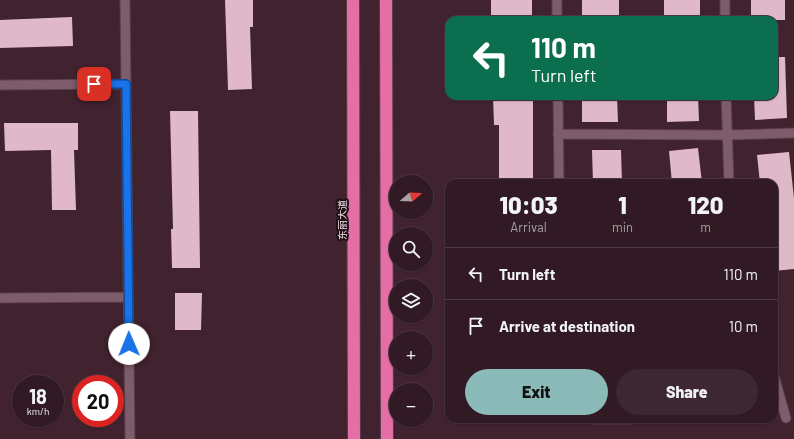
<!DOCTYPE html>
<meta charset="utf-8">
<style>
body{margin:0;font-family:Barlow,"Noto Sans SC",sans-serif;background:#3d2731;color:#f1f3f6;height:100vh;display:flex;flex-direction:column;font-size:15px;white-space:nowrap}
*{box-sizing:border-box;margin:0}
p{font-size:13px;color:#a8a1a6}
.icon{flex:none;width:22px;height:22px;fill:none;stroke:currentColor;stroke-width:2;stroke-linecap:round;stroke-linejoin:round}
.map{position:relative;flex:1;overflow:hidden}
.sheet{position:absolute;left:445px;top:179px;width:333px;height:244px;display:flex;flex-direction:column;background:#311a24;border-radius:12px;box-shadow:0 1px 3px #0004,0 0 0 1px #4c3841}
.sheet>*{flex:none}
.banner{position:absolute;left:445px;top:16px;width:333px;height:84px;border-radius:12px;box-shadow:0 1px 3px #0004,0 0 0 1px #4c3841;background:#0b6e4f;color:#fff;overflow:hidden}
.needle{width:26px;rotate:71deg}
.buttons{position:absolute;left:389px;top:175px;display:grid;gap:8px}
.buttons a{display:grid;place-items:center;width:44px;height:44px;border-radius:50%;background:#311a24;box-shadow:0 1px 3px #0004,0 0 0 1px #4c3841;font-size:20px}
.speed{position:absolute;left:12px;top:375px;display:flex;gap:8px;font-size:20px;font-weight:700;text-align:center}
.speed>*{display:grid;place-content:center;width:52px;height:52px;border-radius:50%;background:#311a24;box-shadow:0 1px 3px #0004,0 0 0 1px #4c3841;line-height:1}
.speed small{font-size:10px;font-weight:400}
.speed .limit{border:6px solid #d22;background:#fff;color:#111}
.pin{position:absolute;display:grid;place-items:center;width:34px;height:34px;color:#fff;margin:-17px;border-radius:8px;box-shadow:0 2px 6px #0006}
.me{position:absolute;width:44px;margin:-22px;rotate:359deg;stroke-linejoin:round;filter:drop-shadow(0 0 3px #0008)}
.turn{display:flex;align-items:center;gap:14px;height:84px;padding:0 20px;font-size:18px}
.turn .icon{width:52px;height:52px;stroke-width:2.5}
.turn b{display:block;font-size:28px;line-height:34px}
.eta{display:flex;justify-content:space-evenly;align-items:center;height:68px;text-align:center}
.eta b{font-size:24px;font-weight:800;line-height:28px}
.button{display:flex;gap:8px;margin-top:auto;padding:8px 20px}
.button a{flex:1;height:46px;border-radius:24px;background:#8bbbb9;color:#111;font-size:16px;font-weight:800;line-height:46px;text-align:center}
.button a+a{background:#3d2731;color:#f1f3f6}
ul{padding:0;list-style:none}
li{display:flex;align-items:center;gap:12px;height:52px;padding:0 20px;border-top:1px solid #4c3841}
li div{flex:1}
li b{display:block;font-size:15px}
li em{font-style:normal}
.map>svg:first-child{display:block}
</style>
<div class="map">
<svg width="794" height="439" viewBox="0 0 794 439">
<rect width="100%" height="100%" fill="#412330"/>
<!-- building -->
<path fill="#e0b9c9" d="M225 0H253V27H250L252 89 228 90Z
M491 0H532V20H491Z
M582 0H619V20H582Z
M664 0H700V20H664Z
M751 0H785V20H751Z
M72 17 73 46 0 48V20Z
M774 57H785L787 118 755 120 754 96H774Z
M493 96H533V183H499V125H494Z
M582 96H617L618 122H582Z
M667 96H698L699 121 667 122Z
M170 111H198L200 268H172L171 229H173Z
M4 123H78V150H74L76 210H52L51 150 5 151Z
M698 148 702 183H672L669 151Z
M592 150H621L622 183H593Z
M789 152 794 198V269L774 271V183H760L757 155Z
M175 293H202L201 330H175Z"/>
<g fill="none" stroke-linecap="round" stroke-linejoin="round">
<!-- lane casing -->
<g stroke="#593f4b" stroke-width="11">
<path id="lane" d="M125 0 130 439
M557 0V20
M725 0V20
M0 85 126 84
M558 96 559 183
M726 96 729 183
M558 134 727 135 794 133
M0 298 128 297
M774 376 786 418
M594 419H630"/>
</g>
<!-- highway casing -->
<g stroke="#593f4b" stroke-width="14">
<path id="highway" d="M353 0 354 439
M386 0 387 439"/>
</g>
<!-- lane -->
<use href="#lane" stroke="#7f5c6b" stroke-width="9"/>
<!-- highway -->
<use href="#highway" stroke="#e56ea7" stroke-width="12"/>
</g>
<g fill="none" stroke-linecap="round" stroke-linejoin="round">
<!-- route casing -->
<g stroke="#114b97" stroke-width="10">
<path id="route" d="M94 84H126L129 344"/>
</g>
<!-- route -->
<use href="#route" stroke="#1a73e8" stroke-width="7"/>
</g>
<g text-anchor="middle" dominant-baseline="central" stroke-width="4" stroke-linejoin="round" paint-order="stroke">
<!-- street labels -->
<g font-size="10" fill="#fae5ed" stroke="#1f1117">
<text transform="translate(342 220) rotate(-90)">东丽大道</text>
</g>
</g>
</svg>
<div class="buttons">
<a><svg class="needle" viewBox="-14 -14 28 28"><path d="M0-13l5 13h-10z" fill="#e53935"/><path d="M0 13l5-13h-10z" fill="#a8a1a6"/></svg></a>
<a><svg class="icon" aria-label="search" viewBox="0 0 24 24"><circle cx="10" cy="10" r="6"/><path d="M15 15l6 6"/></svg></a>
<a><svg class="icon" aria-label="layers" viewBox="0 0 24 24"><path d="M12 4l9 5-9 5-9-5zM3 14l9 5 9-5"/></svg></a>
<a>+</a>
<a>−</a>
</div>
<div class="speed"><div>18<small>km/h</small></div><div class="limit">20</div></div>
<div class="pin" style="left:94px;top:84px;background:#d93025"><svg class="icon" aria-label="arrive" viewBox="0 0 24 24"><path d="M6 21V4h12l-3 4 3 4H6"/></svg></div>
<svg class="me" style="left:129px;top:344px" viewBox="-20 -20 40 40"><circle r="19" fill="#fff"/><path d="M0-13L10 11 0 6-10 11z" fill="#1a73e8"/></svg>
<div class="banner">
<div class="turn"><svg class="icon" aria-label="left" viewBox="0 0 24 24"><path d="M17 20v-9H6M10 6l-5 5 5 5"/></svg><div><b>110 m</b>Turn left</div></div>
</div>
<section class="sheet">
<div class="eta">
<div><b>10:03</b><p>Arrival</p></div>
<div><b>1</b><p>min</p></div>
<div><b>120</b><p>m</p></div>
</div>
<ul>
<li><svg class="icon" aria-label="left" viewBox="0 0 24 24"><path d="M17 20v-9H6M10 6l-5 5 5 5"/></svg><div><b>Turn left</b></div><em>110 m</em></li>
<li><svg class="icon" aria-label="arrive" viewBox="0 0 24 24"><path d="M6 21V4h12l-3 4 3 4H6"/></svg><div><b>Arrive at destination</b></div><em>10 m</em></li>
</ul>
<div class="button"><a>Exit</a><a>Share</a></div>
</section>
</div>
